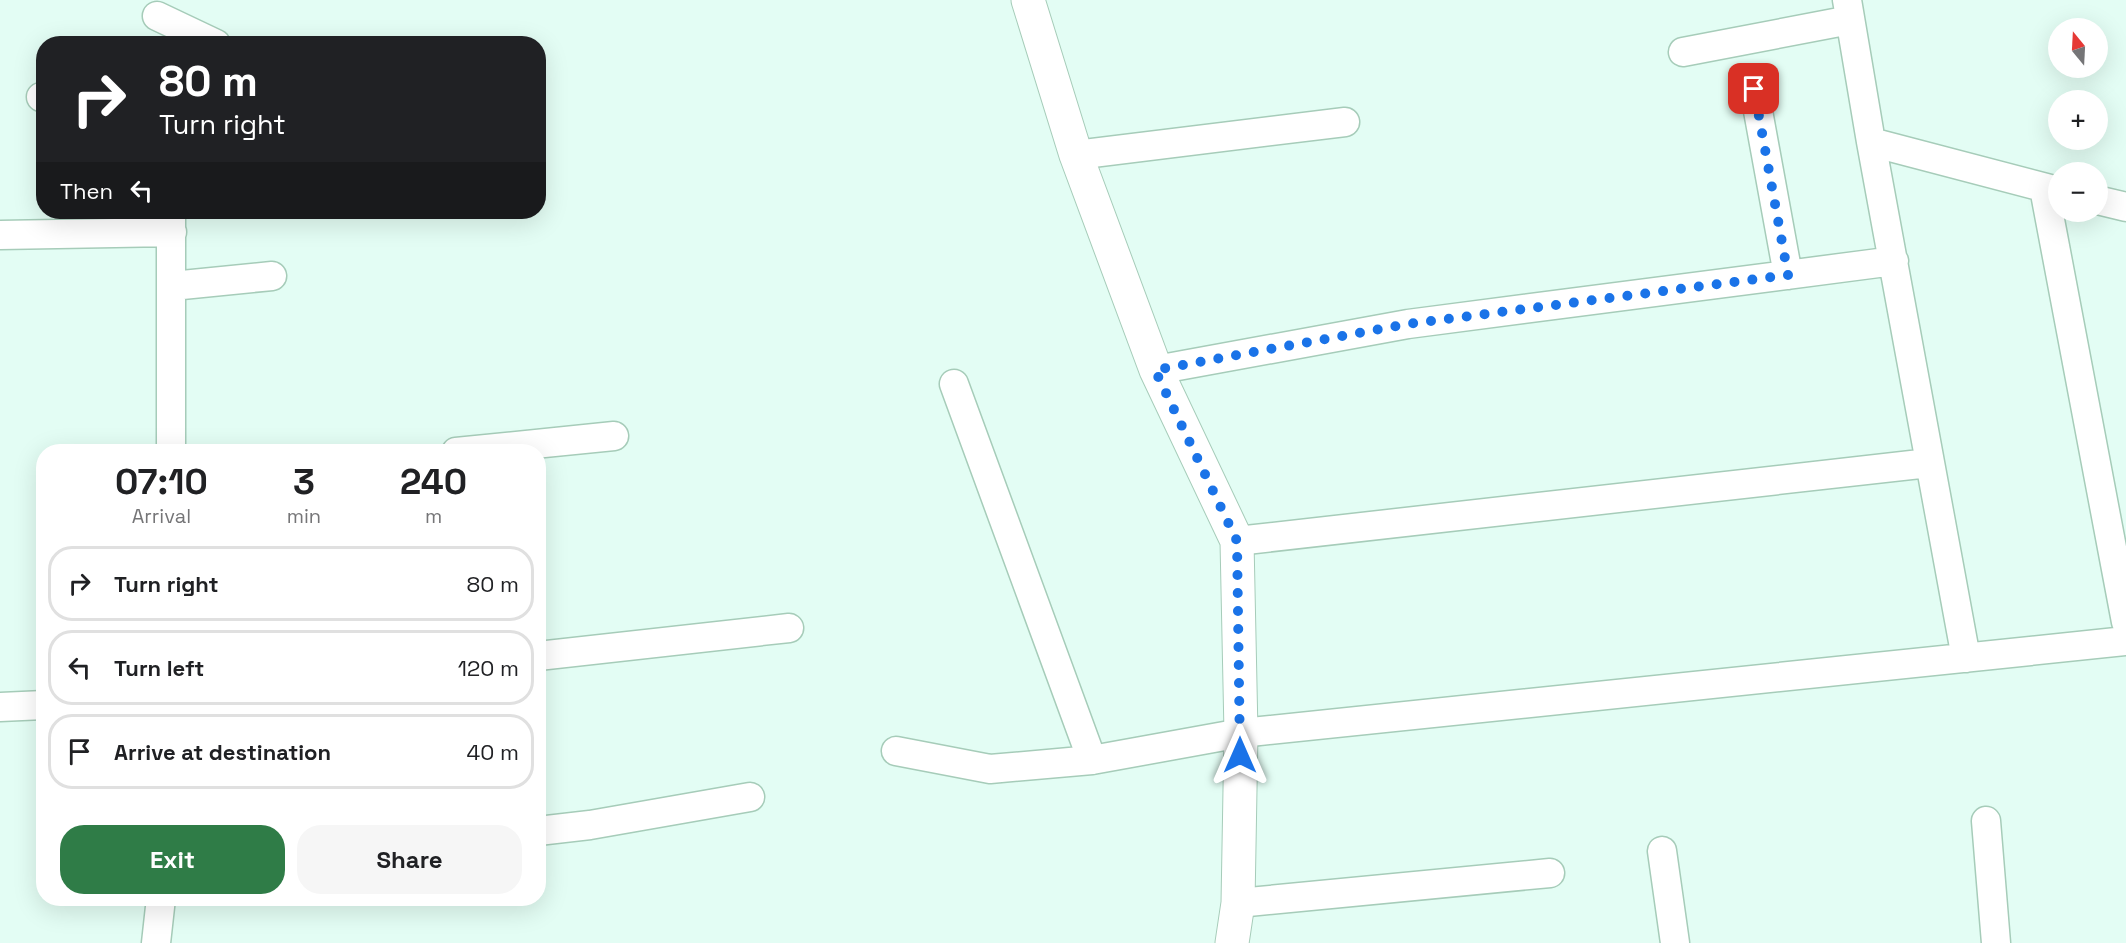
<!DOCTYPE html>
<meta charset="utf-8">
<style>
body{margin:0;font-family:"Space Grotesk",sans-serif;background:#f6f6f6;color:#202124;height:100vh;display:flex;flex-direction:column;font-size:22px;white-space:nowrap}
*{box-sizing:border-box;margin:0}
p{font-size:20px;color:#757577}
.icon{flex:none;width:33px;height:33px;fill:none;stroke:currentColor;stroke-width:2;stroke-linecap:round;stroke-linejoin:round}
.map{position:relative;flex:1;overflow:hidden}
.details{position:absolute;left:36px;top:444px;width:510px;height:462px;display:flex;flex-direction:column;background:#fff;border-radius:24px;box-shadow:0 6px 24px #0002}
.details>*{flex:none}
.top-card{position:absolute;left:36px;top:36px;width:510px;height:183px;border-radius:24px;box-shadow:0 6px 24px #0002;background:#202124;color:#fff;overflow:hidden}
.needle{width:39px;rotate:342deg}
.tools{position:absolute;left:2048px;top:18px;display:grid;gap:12px}
.tools a{display:grid;place-items:center;width:60px;height:60px;border-radius:50%;background:#fff;box-shadow:0 6px 24px #0002;font-size:30px}
.pin{position:absolute;display:grid;place-items:center;width:51px;height:51px;color:#fff;margin:-26px;border-radius:12px;box-shadow:0 3px 9px #0006}
.me{position:absolute;width:66px;margin:-33px;rotate:0deg;stroke-linejoin:round;filter:drop-shadow(0 0 4px #0008)}
.turn{display:flex;align-items:center;gap:21px;height:126px;padding:0 24px;font-size:27px}
.turn .icon{width:78px;height:78px;stroke-width:2.5}
.turn b{display:block;font-size:42px;line-height:51px}
.then{display:flex;align-items:center;height:57px;padding:0 24px;background:#0003;gap:12px;font-size:22px}
.eta{display:flex;justify-content:space-evenly;align-items:center;height:102px;text-align:center}
.eta b{font-size:36px;font-weight:800;line-height:42px}
.cta{display:flex;gap:12px;margin-top:auto;padding:12px 24px}
.cta a{flex:1;height:69px;border-radius:24px;background:#2f7c47;color:#fff;font-size:24px;font-weight:800;line-height:69px;text-align:center}
.cta a+a{background:#f6f6f6;color:#202124}
ul{padding:0;list-style:none}
li{display:flex;align-items:center;gap:18px;height:75px;margin:0 12px 9px;padding:0 12px;border:3px solid #e0e0e0;border-radius:24px}
li div{flex:1}
li b{display:block;font-size:22px}
li em{font-style:normal}
.map>svg:first-child{display:block}
</style>
<div class="map">
<svg width="2126" height="943" viewBox="0 0 2126 943">
<rect width="100%" height="100%" fill="#e3fdf4"/>
<g fill="none" stroke-linecap="round" stroke-linejoin="round">
<!-- minor casing -->
<g stroke="#a6ccb9" stroke-width="31">
<path id="minor" d="M1847 0 1871 142 1966 658
M157 16 216 44
M1683 52 1850 20
M1754 89 1788 275
M41 97H44
M1871 142 2058 191
M1076 155 1345 122
M2044 188 2126 622
M2097 200 2126 207
M171 212V452
M0 235 172 232
M172 286 272 276
M1156 370 1408 324 1894 261
M954 384 1092 760
M456 452 614 436
M1237 541 1929 463
M538 656 789 628
M0 707 44 705
M896 751 990 769 1092 760 1241 733 2126 641
M1986 821 1996 943
M538 831 590 825 750 797
M1662 851 1675 943
M1238 903 1550 873
M156 943 161 898"/>
</g>
<!-- tertiary casing -->
<g stroke="#a6ccb9" stroke-width="35">
<path id="tertiary" d="M1028 0 1076 155 1156 370 1237 541 1241 733 1238 903 1232 943"/>
</g>
<!-- minor -->
<use href="#minor" stroke="#fff" stroke-width="28"/>
<!-- tertiary -->
<use href="#tertiary" stroke="#fff" stroke-width="33"/>
</g>
<g fill="none" stroke-linecap="round" stroke-linejoin="round">
<!-- route -->
<path stroke="#1a73e8" stroke-width="10" stroke-dasharray="0 18" d="M1240 755 1237 541 1155 370 1408 324 1788 275 1754 89"/>
</g>
</svg>
<div class="tools">
<a><svg class="needle" viewBox="-14 -14 28 28"><path d="M0-13l5 13h-10z" fill="#e53935"/><path d="M0 13l5-13h-10z" fill="#757577"/></svg></a>
<a>+</a>
<a>−</a>
</div>
<div class="pin" style="left:1754px;top:89px;background:#d93025"><svg class="icon" aria-label="arrive" viewBox="0 0 24 24"><path d="M6 21V4h12l-3 4 3 4H6"/></svg></div>
<svg class="me" style="left:1240px;top:755px" viewBox="-20 -20 40 40"><path d="M0-17L14 15 0 8-14 15z" fill="#1a73e8" stroke="#fff" stroke-width="4"/></svg>
<div class="top-card">
<div class="turn"><svg class="icon" aria-label="right" viewBox="0 0 24 24"><path d="M7 20v-9h11M14 6l5 5-5 5"/></svg><div><b>80 m</b>Turn right</div></div>
<div class="then">Then<svg class="icon" aria-label="left" viewBox="0 0 24 24"><path d="M17 20v-9H6M10 6l-5 5 5 5"/></svg></div>
</div>
<section class="details">
<div class="eta">
<div><b>07:10</b><p>Arrival</p></div>
<div><b>3</b><p>min</p></div>
<div><b>240</b><p>m</p></div>
</div>
<ul>
<li><svg class="icon" aria-label="right" viewBox="0 0 24 24"><path d="M7 20v-9h11M14 6l5 5-5 5"/></svg><div><b>Turn right</b></div><em>80 m</em></li>
<li><svg class="icon" aria-label="left" viewBox="0 0 24 24"><path d="M17 20v-9H6M10 6l-5 5 5 5"/></svg><div><b>Turn left</b></div><em>120 m</em></li>
<li><svg class="icon" aria-label="arrive" viewBox="0 0 24 24"><path d="M6 21V4h12l-3 4 3 4H6"/></svg><div><b>Arrive at destination</b></div><em>40 m</em></li>
</ul>
<div class="cta"><a>Exit</a><a>Share</a></div>
</section>
</div>
